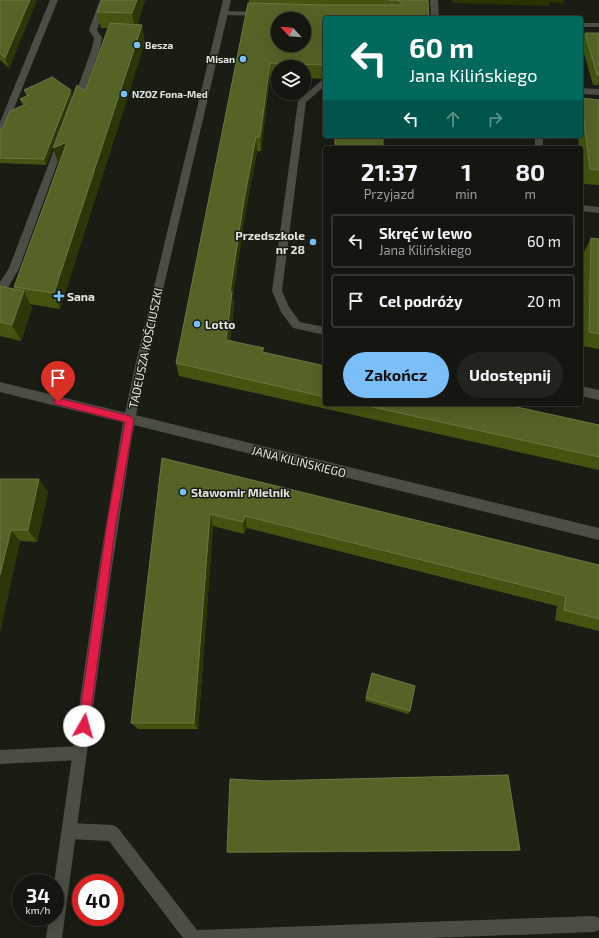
<!DOCTYPE html>
<html lang="pl">
<meta charset="utf-8">
<style>
body{margin:0;font-family:"Exo 2",sans-serif;background:#21231d;color:#f1f3f6;height:100vh;display:flex;flex-direction:column;font-size:15px;white-space:nowrap}
*{box-sizing:border-box;margin:0}
p{font-size:13px;color:#9d9f9e}
.icon{flex:none;width:22px;height:22px;fill:none;stroke:currentColor;stroke-width:2;stroke-linecap:round;stroke-linejoin:round}
.map{position:relative;flex:1;overflow:hidden}
.drawer{position:absolute;left:323px;top:146px;width:260px;height:260px;display:flex;flex-direction:column;background:#14160f;border-radius:4px;box-shadow:0 4px 16px #0002,0 0 0 1px #33352f}
.drawer>*{flex:none}
.banner{position:absolute;left:323px;top:16px;width:260px;height:122px;border-radius:4px;box-shadow:0 4px 16px #0002,0 0 0 1px #33352f;background:#00695c;color:#fff;overflow:hidden}
.needle{width:26px;rotate:296deg}
.controls{position:absolute;left:271px;top:12px;display:grid;gap:8px}
.controls a{display:grid;place-items:center;width:40px;height:40px;border-radius:50%;background:#14160f;box-shadow:0 4px 16px #0002,0 0 0 1px #33352f;font-size:20px}
.speed{position:absolute;left:12px;top:874px;display:flex;gap:8px;font-size:20px;font-weight:700;text-align:center}
.speed>*{display:grid;place-content:center;width:52px;height:52px;border-radius:50%;background:#14160f;box-shadow:0 4px 16px #0002,0 0 0 1px #33352f;line-height:1}
.speed small{font-size:10px;font-weight:400}
.speed .limit{border:6px solid #d22;background:#fff;color:#111}
.pin{position:absolute;display:grid;place-items:center;width:34px;height:34px;color:#fff;margin:-41px -17px;border-radius:50% 50% 50% 0;rotate:-45deg;box-shadow:0 0 4px #0007}
.pin .icon{rotate:45deg}
.me{position:absolute;width:44px;margin:-22px;rotate:7deg;stroke-linejoin:round;filter:drop-shadow(0 0 3px #0008)}
.turn{display:flex;align-items:center;gap:14px;height:84px;padding:0 20px;font-size:18px}
.turn .icon{width:52px;height:52px;stroke-width:2.5}
.turn b{display:block;font-size:28px;line-height:34px}
.lanes{display:flex;align-items:center;height:38px;padding:0 20px;background:#0003;justify-content:center;gap:20px;direction:ltr}
.lanes .off{opacity:.35}
.eta{display:flex;justify-content:space-evenly;align-items:center;height:68px;text-align:center}
.eta b{font-size:24px;font-weight:700;line-height:28px}
.button{display:flex;gap:8px;margin-top:auto;padding:8px 20px}
.button a{flex:1;height:46px;border-radius:24px;background:#7abff8;color:#111;font-size:16px;font-weight:700;line-height:46px;text-align:center}
.button a+a{background:#21231d;color:#f1f3f6}
ul{padding:0;list-style:none}
li{display:flex;align-items:center;gap:12px;height:54px;margin:0 8px 6px;padding:0 12px;border:2px solid #33352f;border-radius:4px}
li div{flex:1}
li b{display:block;font-size:15px}
li em{font-style:normal}
.map>svg:first-child{display:block}
</style>
<div class="map">
<svg width="599" height="938" viewBox="0 0 599 938">
<rect width="100%" height="100%" fill="#1a1d14"/>
<!-- green -->
<path fill="#273401" d="M452 0H563L564 3 549 2 550 6 453 3Z"/>
<g fill="none" stroke-linecap="round" stroke-linejoin="round">
<!-- service -->
<path fill="#4a4e44" fill-rule="evenodd" d="M50 0H58L4 133 0 136V122Z
M100 0H108L97 30 102 38 100 48 80 104 76 107 72 104 92 48 94 38 89 30Z
M430 0H438L439 18H431Z
M322 80H325V86L306 102 282 291 289 307 300 322 325 327V335L293 328 281 312 272 291 298 101Z
M581 88 599 89V95L581 94Z
M535 136H543V148H535Z
M61 139 65 142 19 269 8 287 0 290V282L9 268 57 142Z
M581 205 599 207V213L581 211Z
M581 386 599 390V400L581 396Z
M80 746 85 748 87 753 85 758 80 760 0 764V750Z
M70 823 113 825 118 828 197 930 594 916 599 918V930L594 932 429 938H183L109 841 70 839 65 836 62 831 65 826Z"/>
<!-- minor -->
<path fill="#4a4e44" fill-rule="evenodd" d="M221 11 262 12 266 14 262 16 224 15H221Z
M581 23H599V27H581Z
M0 382 599 528V540L0 392Z"/>
<!-- tertiary -->
<path fill="#4a4e44" fill-rule="evenodd" d="M223 0H231L146 362 131 442 111 574 62 938H46L49 917H55L54 883 98 574 123 422 136 362Z"/>
</g>
<!-- wall -->
<path fill="#435310" d="M0 0H37L9 68 0 60Z
M102 0H145L137 25 145 42 60 309 30 304 32 308 21 341 0 336V286L15 289 14 287 108 28H101L97 12Z
M249 0H428L429 18H325V79L304 78V67H278V77H270L261 151H257L245 214 233 296 234 305 230 340 265 352 325 366V404H503L599 425V470L179 376 176 363 249 3Z
M585 33H599V85H593L581 43Z
M24 90 72 96 46 165 0 163V130L3 128 23 105 20 99 26 96Z
M581 98 599 100V185L583 184 581 162V148H579L578 136H581Z
M591 238 599 239V349L582 346 584 252Z
M162 458 599 565V631L555 620 557 606 247 528 244 534 213 526 198 729H138L131 723Z
M0 479 48 492 37 542 20 541 0 632Z
M372 675 410 711 408 714 365 701Z
M520 850 514 851 229 853 227 852Z"/>
<!-- shaded-wall -->
<path fill="#2b3708" d="M30 0H37L9 68 5 58Z
M137 0H145L135 29 132 13Z
M142 25 145 42 60 309 54 293Z
M270 63V77L261 151 260 137Z
M71 90 72 96 46 165 44 159Z
M256 137 257 151 245 214 233 296 234 305 228 352 226 340 230 292 244 200Z
M67 142 59 165 53 148Z
M24 291 32 308 21 341 12 325Z
M39 479 48 492 37 542 28 530Z
M210 514 213 526 198 729 194 723Z
M245 516 247 528 244 534 243 522Z
M11 530 20 541 0 632V575Z"/>
<!-- building -->
<path fill="#546326" stroke="#6a7743" fill-rule="evenodd" d="M0 0H30L5 58 0 53Z
M102 0H137L132 13 97 12Z
M389 0H428L429 18H325V65L270 63 260 137H256L244 200 230 292H232L226 340 264 348 262 352 325 366V397L176 363 248 3 325 5H401L402 3 397 0ZM278 19H304V45H278Z
M110 23 142 25 54 293 14 287 67 142 53 148 77 85 85 91Z
M585 33H599V75H597Z
M52 77 71 90 44 159 0 158V130L3 128 10 111 26 104 20 99 29 95 24 90Z
M581 98 599 100V170L590 169Z
M335 136H383V148H335Z
M591 238 599 239V334L589 332Z
M0 286 24 291 12 325 0 322Z
M359 404H503L599 425V457Z
M162 458 599 565V619L564 610 566 596 245 516 243 522 210 514 194 723H131Z
M0 479H39L28 530H11L0 575Z
M372 673 415 686 410 711 366 698Z
M508 775 520 850 227 852 230 779 266 781Z"/>
<!-- route -->
<path fill="#e11d48" stroke="#92132f" d="M58 398 130 416 134 419 116 523 89 726 87 730 84 732 80 730 78 726 107 523 125 422 55 404 54 402 55 399Z"/>
<!-- markers -->
<g fill="#7abff8" stroke="#1a1d14" stroke-width="1.5">
<circle cx="137" cy="45" r="4"/>
<circle cx="243" cy="59" r="4"/>
<circle cx="124" cy="94" r="4"/>
<circle cx="313" cy="242" r="4"/>
<path d="M57 290h4v4h4v4h-4v4h-4v-4h-4v-4h4z"/>
<circle cx="197" cy="324" r="4"/>
<circle cx="183" cy="492" r="4"/>
</g>
<g text-anchor="middle" dominant-baseline="central" stroke-width="3" stroke-linejoin="round" paint-order="stroke">
<!-- far-poi labels -->
<g font-size="10" font-weight="bold" fill="#e2e4de" stroke="#1a1d14" text-anchor="start">
<text x="145" y="45">Besza</text>
<text x="235" y="59" text-anchor="end">Misan</text>
<text x="132" y="94">NZOZ Fona-Med</text>
</g>
<!-- poi labels -->
<g font-size="12" font-weight="bold" fill="#e2e4de" stroke="#1a1d14" text-anchor="start">
<text x="305" y="235" text-anchor="end">Przedszkole<tspan x="305" dy="14">nr 28</tspan></text>
<text x="67" y="296">Sana</text>
<text x="205" y="324">Lotto</text>
<text x="191" y="492">Sławomir Mielnik</text>
</g>
<!-- street labels -->
<g font-size="12" fill="#e2e4de" stroke="#1a1d14">
<text transform="translate(145 348) rotate(-78)">TADEUSZA KOŚCIUSZKI</text>
<text transform="translate(299 461) rotate(14)">JANA KILIŃSKIEGO</text>
</g>
</g>
</svg>
<div class="controls">
<a><svg class="needle" viewBox="-14 -14 28 28"><path d="M0-13l5 13h-10z" fill="#e53935"/><path d="M0 13l5-13h-10z" fill="#9d9f9e"/></svg></a>
<a><svg class="icon" aria-label="layers" viewBox="0 0 24 24"><path d="M12 4l9 5-9 5-9-5zM3 14l9 5 9-5"/></svg></a>
</div>
<div class="speed"><div>34<small>km/h</small></div><div class="limit">40</div></div>
<div class="pin" style="left:58px;top:402px;background:#d93025"><svg class="icon" aria-label="arrive" viewBox="0 0 24 24"><path d="M6 21V4h12l-3 4 3 4H6"/></svg></div>
<svg class="me" style="left:84px;top:726px" viewBox="-20 -20 40 40"><circle r="19" fill="#fff"/><path d="M0-13L10 11 0 6-10 11z" fill="#e11d48"/></svg>
<div class="banner">
<div class="turn"><svg class="icon" aria-label="left" viewBox="0 0 24 24"><path d="M17 20v-9H6M10 6l-5 5 5 5"/></svg><div><b>60 m</b>Jana Kilińskiego</div></div>
<div class="lanes"><svg class="icon" aria-label="left" viewBox="0 0 24 24"><path d="M17 20v-9H6M10 6l-5 5 5 5"/></svg><svg class="icon off" aria-label="ahead" viewBox="0 0 24 24"><path d="M12 20V5M6 11l6-6 6 6"/></svg><svg class="icon off" aria-label="right" viewBox="0 0 24 24"><path d="M7 20v-9h11M14 6l5 5-5 5"/></svg></div>
</div>
<section class="drawer">
<div class="eta">
<div><b>21:37</b><p>Przyjazd</p></div>
<div><b>1</b><p>min</p></div>
<div><b>80</b><p>m</p></div>
</div>
<ul>
<li><svg class="icon" aria-label="left" viewBox="0 0 24 24"><path d="M17 20v-9H6M10 6l-5 5 5 5"/></svg><div><b>Skręć w lewo</b><p>Jana Kilińskiego</p></div><em>60 m</em></li>
<li><svg class="icon" aria-label="arrive" viewBox="0 0 24 24"><path d="M6 21V4h12l-3 4 3 4H6"/></svg><div><b>Cel podróży</b></div><em>20 m</em></li>
</ul>
<div class="button"><a>Zakończ</a><a>Udostępnij</a></div>
</section>
</div>
